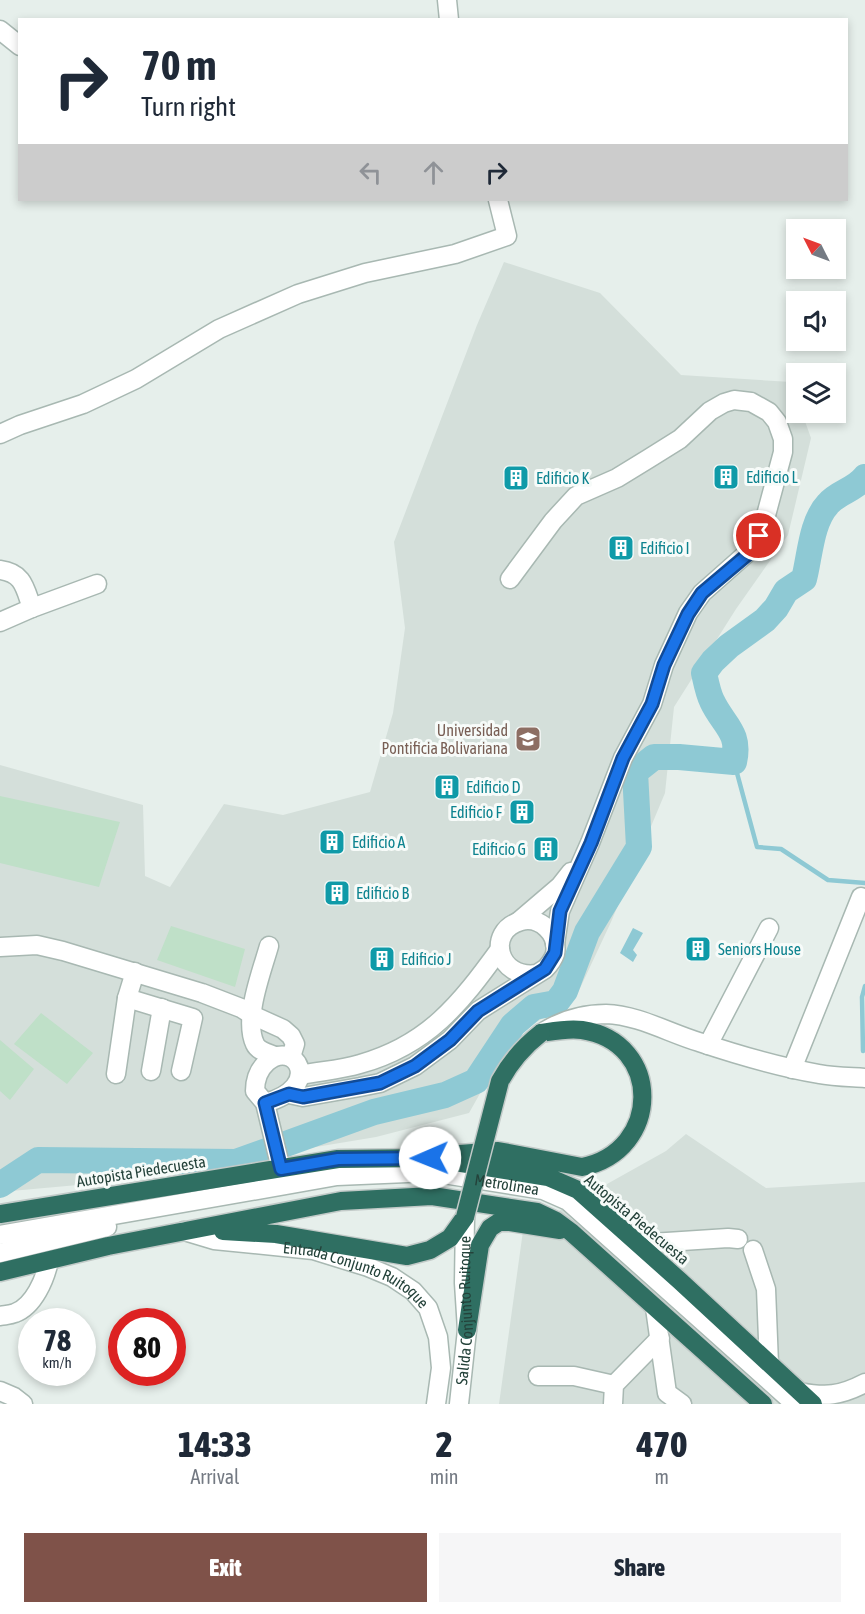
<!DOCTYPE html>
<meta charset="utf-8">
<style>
body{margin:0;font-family:"Asap Condensed",sans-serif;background:#f6f6f7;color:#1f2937;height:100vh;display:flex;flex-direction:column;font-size:22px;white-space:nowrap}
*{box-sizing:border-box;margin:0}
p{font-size:20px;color:#747a83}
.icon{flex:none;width:33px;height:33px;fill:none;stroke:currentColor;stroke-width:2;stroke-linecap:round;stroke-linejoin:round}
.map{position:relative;height:1404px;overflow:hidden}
.sheet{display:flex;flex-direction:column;background:#fff;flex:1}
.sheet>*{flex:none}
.top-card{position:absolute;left:18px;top:18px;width:830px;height:183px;border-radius:0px;box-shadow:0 3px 9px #0003;background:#fff;color:#1f2937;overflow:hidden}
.needle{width:39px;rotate:312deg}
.buttons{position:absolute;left:786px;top:219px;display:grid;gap:12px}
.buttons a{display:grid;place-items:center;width:60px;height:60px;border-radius:0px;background:#fff;box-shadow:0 3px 9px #0003;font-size:30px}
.speed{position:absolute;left:18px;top:1308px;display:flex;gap:12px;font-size:30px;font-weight:700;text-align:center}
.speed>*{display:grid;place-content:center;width:78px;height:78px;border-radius:50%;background:#fff;box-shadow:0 3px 9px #0003;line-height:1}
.speed small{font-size:15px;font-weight:400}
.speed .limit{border:9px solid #d22;background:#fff;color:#111}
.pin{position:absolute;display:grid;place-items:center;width:51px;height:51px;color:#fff;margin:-26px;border:3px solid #fff;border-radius:50%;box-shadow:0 2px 6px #0007}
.me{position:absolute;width:66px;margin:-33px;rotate:269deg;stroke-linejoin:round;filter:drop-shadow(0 0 4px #0008)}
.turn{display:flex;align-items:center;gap:21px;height:126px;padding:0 24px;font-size:27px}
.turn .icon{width:78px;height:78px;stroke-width:2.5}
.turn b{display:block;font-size:42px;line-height:51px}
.lanes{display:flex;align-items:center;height:57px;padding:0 24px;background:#0003;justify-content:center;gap:30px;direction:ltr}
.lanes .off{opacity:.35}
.eta{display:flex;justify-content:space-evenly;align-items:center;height:102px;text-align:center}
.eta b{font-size:36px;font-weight:800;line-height:42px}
.action{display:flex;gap:12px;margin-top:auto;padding:12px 24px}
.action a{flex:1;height:69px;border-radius:0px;background:#7f5249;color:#fff;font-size:24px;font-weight:800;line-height:69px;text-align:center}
.action a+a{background:#f6f6f7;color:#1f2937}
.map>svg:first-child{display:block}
</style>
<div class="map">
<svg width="865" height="1404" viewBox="0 0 865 1404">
<rect width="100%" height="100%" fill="#e6efeb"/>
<!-- built -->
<path fill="#d4dfda" d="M504 262 600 293 681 375 791 382 796 398V412L802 413 811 438 788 535 736 609 674 707 665 793 611 922 575 999 535 1023 516 1039 500 1058 469 1113 376 1137 100 1183 0 1192V765L143 805 145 876 170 887 224 804 283 815 370 792 393 713 405 628 394 542 477 325Z
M686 1134 766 1188 865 1182V1404H499L523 1231 666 1151Z"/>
<!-- green -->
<path fill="#bfe0c8" d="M0 796 120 822 99 887 0 863Z
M171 926 245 949 235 987 157 960Z
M41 1013 93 1053 67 1084 14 1044Z
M0 1040 34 1069 10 1100 0 1091Z"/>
<!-- water -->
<path fill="#8ec9d4" d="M633 928 643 933 633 950 637 955 633 962 620 953Z"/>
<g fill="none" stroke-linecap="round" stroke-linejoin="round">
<!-- stream -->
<path stroke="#8ec9d4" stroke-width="4.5" d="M734 762 757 847 781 849 828 880 865 883
M863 1051 862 997 865 986"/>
<!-- river -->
<path stroke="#8ec9d4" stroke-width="26" d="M0 1185 38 1160 236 1162 374 1112 445 1095 476 1081 513 1025 534 1007 556 1003 565 991 587 932 639 847 635 772 654 757H679L734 762C741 732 723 725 712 701 708 693 706 682 704 673L713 661 729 646 765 620 776 608 786 591 804 579C810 556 811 522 828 504 838 492 855 490 865 477"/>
<!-- minor casing -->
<g stroke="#a8b8b2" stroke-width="21">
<g id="minor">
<path d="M447 0 449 20"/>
<path d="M0 30 20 46"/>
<path d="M0 434 20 425 83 404 136 379 219 329 298 294 365 273 455 254 507 236 498 200"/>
<path d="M0 570C24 573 25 589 32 608L0 622"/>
<path d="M510 579 553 521 576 496 617 478 648 459 680 439 710 411 724 403 734 400 751 402 769 412 777 422 783 439V452L765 519 754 547 702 593 688 613 664 665 652 704 623 758 590 843 560 911 555 944"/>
<path d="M32 608 97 584"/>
<path d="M519 921 560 886 571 872"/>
<path d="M269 946C262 971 243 1019 255 1044 258 1051 268 1053 275 1056"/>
<path d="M0 947 37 945 63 951 202 993 241 1008 252 1015 283 1029 291 1036 295 1044 291 1057"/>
<path d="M127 998 193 1018 181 1071"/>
<path d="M545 1031C563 1020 585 1014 606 1014 638 1015 669 1033 699 1042 738 1055 779 1067 819 1074 834 1077 850 1077 865 1078"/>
<path d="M708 1045 769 928"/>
<path d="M792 1069 861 897"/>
<path d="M151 1071 162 1008"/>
<path d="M116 1074 127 998 135 972"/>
<path d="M301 1075C320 1071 340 1070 360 1064 428 1045 460 1004 500 949"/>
<path d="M289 1094 303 1097 360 1087 380 1083 415 1066 450 1040 478 1011 545 969C549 965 553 960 555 954 559 934 540 916 521 921 485 931 498 980 537 974"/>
<path d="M265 1103C325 1087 295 1038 267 1062 258 1070 255 1080 255 1091L265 1103 281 1169"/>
<path id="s1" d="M184 1231 214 1240 313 1250 368 1267 392 1277 413 1291 428 1308 438 1337 441 1368 436 1404"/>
<path id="s2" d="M0 1235 337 1176 431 1172 543 1190 568 1201 795 1404"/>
<path d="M636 1244 728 1238 738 1239"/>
<path d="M753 1250 766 1289 769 1364"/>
<path d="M0 1253 107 1227"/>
<path d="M655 1308 667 1393 682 1404"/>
<path d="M0 1316C5 1315 10 1315 15 1313 34 1306 45 1279 49 1261"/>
<path d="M538 1376H574L614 1385"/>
<path d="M0 1391 14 1397 23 1404"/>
<path d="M799 1392C826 1397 840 1396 865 1383"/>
<path id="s3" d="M459 1404 467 1330 464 1283 465 1217"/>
<path d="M613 1404 614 1385 660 1338"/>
</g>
</g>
<!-- highway casing -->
<g stroke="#c2cac8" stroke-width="21">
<path id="highway" d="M447 1155 498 1151 582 1167C662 1151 663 1042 582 1030 568 1028 554 1031 541 1033
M0 1214 338 1159 430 1158 548 1177 578 1190 680 1281 813 1404
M223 1231 276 1234 407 1256 430 1250 450 1238 465 1217
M0 1272 108 1246 341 1201 432 1196 537 1212 556 1221 571 1232 763 1404
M467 1330 480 1245 490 1228 499 1222H510L560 1230"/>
</g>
<!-- minor -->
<use href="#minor" stroke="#fff" stroke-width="18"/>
<!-- highway -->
<use href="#highway" stroke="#2f6f62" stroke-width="18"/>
<!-- highway-bridge casing -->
<g stroke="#c2cac8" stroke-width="21" stroke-linecap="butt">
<path id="highway-bridge" d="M465 1217 500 1081C511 1061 523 1047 541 1033"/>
</g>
<!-- highway-bridge -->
<use href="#highway-bridge" stroke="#2f6f62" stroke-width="18"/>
</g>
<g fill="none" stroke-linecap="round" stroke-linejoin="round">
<!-- route casing -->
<g stroke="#114b97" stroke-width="15">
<path id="route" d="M430 1158 338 1159 281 1169 265 1103 289 1094 303 1097 380 1083 415 1066 450 1040 478 1011 545 969 555 953 560 911 591 843 623 758 652 704 664 665 688 614 702 593 747 555 754 548 759 536"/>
</g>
<!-- route -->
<use href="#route" stroke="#1a73e8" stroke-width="10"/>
</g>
<!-- icons -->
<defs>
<g id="building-square" transform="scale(1.35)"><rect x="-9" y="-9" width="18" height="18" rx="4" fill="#0f9aa8" stroke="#f7fbf9"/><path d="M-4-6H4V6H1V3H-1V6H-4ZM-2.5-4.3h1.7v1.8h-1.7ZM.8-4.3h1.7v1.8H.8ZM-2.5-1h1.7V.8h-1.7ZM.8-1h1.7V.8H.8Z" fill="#fff"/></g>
<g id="university-square" transform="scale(1.35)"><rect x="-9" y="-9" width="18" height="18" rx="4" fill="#8d6e63" stroke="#f7fbf9"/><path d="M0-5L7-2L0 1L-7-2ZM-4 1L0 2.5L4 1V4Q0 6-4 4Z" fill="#fff"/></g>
</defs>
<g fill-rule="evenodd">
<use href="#building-square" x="726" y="477"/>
<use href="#building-square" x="516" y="478"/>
<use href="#building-square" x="621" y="548"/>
<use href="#university-square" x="528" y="739"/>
<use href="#building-square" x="447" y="787"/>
<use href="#building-square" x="522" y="812"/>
<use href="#building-square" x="332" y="842"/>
<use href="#building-square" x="546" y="849"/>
<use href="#building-square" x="337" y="893"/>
<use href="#building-square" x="698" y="949"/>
<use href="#building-square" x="382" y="959"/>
</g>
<g text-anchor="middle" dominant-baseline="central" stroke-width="6" stroke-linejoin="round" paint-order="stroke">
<!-- culture labels -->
<g font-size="16" fill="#0d838f" stroke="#f7fbf9" text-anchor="start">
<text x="746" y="477">Edificio L</text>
<text x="536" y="478">Edificio K</text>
<text x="640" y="548">Edificio I</text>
<text x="466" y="787">Edificio D</text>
<text x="502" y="812" text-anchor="end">Edificio F</text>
<text x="352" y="842">Edificio A</text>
<text x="526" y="849" text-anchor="end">Edificio G</text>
<text x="356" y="893">Edificio B</text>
<text x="718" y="949">Seniors House</text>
<text x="401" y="959">Edificio J</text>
</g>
<!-- education labels -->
<g font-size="16" fill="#785e54" stroke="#f7fbf9" text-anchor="end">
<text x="508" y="730">Universidad<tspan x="508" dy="18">Pontificia Bolivariana</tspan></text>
</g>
<!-- street labels -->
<g font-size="16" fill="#24423a" stroke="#f7fbf9">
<text transform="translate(141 1171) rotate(-9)">Autopista Piedecuesta</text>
<text stroke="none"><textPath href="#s2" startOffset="513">Metrolínea</textPath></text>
<text transform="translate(637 1219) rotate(40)">Autopista Piedecuesta</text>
<text stroke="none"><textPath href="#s1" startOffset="180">Entrada Conjunto Ruitoque</textPath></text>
<text stroke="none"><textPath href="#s3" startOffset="94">Salida Conjunto Ruitoque</textPath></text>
</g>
</g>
</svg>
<div class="buttons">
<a><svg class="needle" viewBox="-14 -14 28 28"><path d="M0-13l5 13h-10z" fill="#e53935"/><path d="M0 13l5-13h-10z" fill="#747a83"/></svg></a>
<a><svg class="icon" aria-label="sound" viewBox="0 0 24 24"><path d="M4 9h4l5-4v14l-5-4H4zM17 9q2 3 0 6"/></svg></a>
<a><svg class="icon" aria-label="layers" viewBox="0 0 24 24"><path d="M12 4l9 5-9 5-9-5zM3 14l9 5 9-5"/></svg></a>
</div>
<div class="speed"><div>78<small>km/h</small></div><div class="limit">80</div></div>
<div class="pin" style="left:759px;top:536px;background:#d93025"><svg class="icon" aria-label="arrive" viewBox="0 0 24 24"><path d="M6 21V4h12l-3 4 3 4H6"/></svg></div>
<svg class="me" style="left:430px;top:1158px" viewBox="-20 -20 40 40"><circle r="19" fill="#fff"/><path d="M0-13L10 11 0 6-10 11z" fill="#1a73e8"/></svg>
<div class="top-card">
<div class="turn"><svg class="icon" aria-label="right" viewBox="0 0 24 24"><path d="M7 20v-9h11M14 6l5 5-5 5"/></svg><div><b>70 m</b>Turn right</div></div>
<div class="lanes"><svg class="icon off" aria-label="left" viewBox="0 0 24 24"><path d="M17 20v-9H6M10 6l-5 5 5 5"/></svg><svg class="icon off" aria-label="ahead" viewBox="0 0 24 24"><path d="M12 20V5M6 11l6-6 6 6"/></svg><svg class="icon" aria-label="right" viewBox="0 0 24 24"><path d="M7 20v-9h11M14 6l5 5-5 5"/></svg></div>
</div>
</div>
<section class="sheet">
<div class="eta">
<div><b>14:33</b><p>Arrival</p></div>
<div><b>2</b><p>min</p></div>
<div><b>470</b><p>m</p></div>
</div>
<div class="action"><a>Exit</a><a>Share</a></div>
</section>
